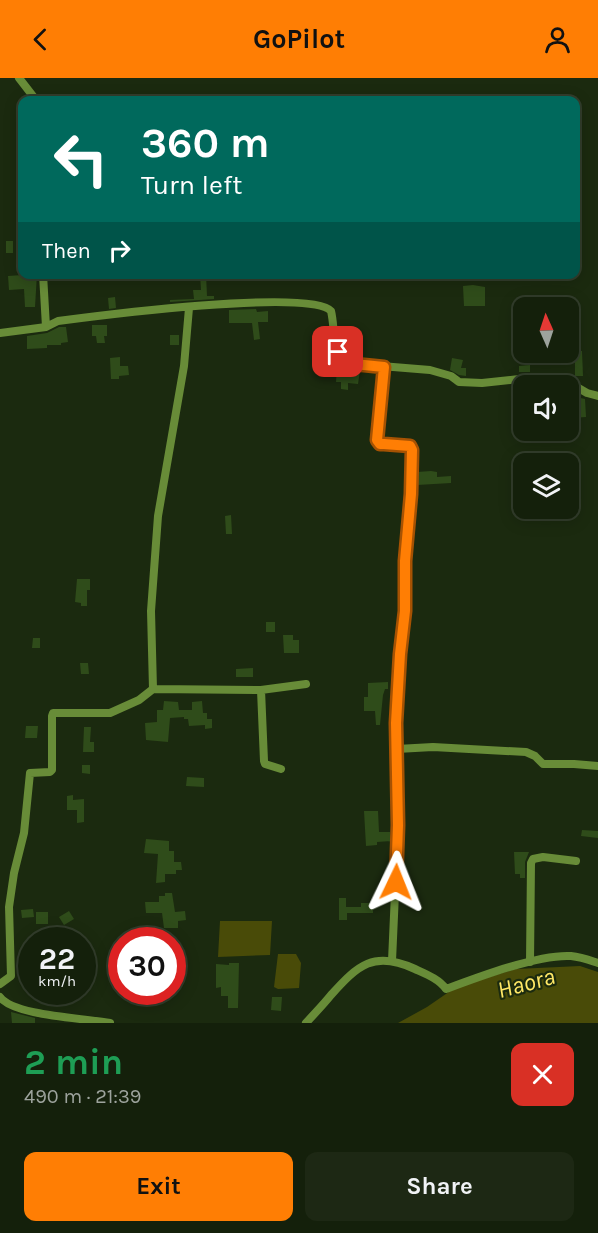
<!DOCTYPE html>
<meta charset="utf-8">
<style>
body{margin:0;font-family:Karla,sans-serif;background:#1d2814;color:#f1f3f6;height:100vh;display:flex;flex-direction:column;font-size:22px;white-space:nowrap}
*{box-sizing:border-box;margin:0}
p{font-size:20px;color:#9da39d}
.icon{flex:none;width:33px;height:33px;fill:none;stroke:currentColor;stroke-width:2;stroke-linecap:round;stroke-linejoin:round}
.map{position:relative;height:945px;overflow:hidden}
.side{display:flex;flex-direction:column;background:#14200b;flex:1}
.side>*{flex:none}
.top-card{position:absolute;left:18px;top:18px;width:562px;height:183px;border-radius:12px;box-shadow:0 3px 15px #0003,0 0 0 2px #333e2c;background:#00695c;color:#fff;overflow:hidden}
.needle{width:39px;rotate:357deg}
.tools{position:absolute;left:513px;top:219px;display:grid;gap:12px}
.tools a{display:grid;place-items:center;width:66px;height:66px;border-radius:12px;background:#14200b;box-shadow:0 3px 15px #0003,0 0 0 2px #333e2c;font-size:30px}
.speed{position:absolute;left:18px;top:849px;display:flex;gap:12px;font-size:30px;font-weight:700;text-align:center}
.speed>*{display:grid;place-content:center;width:78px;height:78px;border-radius:50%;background:#14200b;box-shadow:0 3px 15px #0003,0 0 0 2px #333e2c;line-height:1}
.speed small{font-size:15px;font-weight:400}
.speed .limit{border:9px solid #d22;background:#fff;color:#111}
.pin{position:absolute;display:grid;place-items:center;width:51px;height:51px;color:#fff;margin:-26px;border-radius:12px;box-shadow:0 3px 9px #0006}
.me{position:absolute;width:66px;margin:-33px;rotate:2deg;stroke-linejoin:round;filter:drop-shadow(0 0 4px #0008)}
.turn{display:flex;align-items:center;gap:21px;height:126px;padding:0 24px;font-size:27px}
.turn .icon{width:78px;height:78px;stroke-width:2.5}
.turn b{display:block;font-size:42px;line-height:51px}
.then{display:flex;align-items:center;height:57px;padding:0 24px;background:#0003;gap:12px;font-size:22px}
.round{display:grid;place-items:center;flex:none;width:63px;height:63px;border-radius:12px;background:#1d2814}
.headline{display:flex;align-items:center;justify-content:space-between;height:102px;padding:0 24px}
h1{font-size:36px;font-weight:700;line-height:45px;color:#1e9e55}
.button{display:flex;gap:12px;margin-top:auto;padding:12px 24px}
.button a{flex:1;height:69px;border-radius:12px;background:#ff7e04;color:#111;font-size:24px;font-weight:700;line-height:69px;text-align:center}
.button a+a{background:#1d2814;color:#f1f3f6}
header{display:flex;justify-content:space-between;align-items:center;height:78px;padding:0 24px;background:#ff7e04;color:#111;font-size:27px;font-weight:700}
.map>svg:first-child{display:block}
</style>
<header><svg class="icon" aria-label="back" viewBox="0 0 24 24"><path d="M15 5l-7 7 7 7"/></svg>GoPilot<svg class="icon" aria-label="person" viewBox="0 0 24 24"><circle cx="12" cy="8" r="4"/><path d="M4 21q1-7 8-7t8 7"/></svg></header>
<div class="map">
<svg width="598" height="945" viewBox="0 0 598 945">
<rect width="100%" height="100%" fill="#1b2a0f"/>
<!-- water -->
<path fill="#494b08" d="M220 843H272L270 877 218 879Z
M278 876H296L301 885 299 910 278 911 274 909Z
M580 888 598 894V945H398L427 929 456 909 516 891Z"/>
<!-- building -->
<path fill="#2f4c1a" d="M6 163H13V175H6Z
M37 196 35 229H25L24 211 9 212 8 198Z
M200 196H206L207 218H214V221L170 224V222L194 221 193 212H201Z
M473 207 485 209V228H464L463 208Z
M115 219 116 230 109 231 108 220Z
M256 231 257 234 268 233V244H258L260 261 254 262 252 245H229V232Z
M92 247H107V258H104L105 265H97L96 258H92Z
M59 249H66L68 264 61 265V267H47V270L27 271V258L47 255Z
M170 257H179V267H170Z
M575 273H582L583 298H575Z
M120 279V288H128L129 297 119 298V301H111L110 280Z
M452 280 463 282 461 290H466V298L459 297 450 292Z
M530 287V294H519V288Z
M337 288 343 291 360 292 358 306 348 305V312L341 311V304H336Z
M576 319 585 321 586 339 571 340 568 324 576 323Z
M431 393 437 394V399L451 398V405L417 407V394Z
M231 437 232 456H226L225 438Z
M77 501H90V512H87V528H81V525L75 524Z
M266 544H275V554H266Z
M283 557H293V562H299V575H284Z
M33 560H40V570H32Z
M80 585H88L89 596H81Z
M253 590V599H236V591Z
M388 604V611H385L383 617 380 647H376L375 633H364V619H368V605Z
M164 623 178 624 179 632H192V624L202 623 203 635H207V641H212V650L205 651V647L189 648 188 641H184V639L170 640 168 664 146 662 145 645 157 644V632H163Z
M26 648H38L37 660H25Z
M84 649H91L90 664H94V674H83Z
M82 687H90V696L82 695Z
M187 699 204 700V709L186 708Z
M73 717V722L84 721V744L77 745V732H67V718Z
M364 733H378L379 754H390L391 768V763L377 764V767L366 768Z
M582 752 598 753V760L581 758Z
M146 761 169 763V773H174V784H181L182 792H176V796H165V804L156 805 158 776 144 775Z
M514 774H529L525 784V800H520V796H515Z
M165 815H172L175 834 185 833 186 842 178 843V850H164L162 835H146L145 824H159V818H165Z
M339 820H346V829H361V825H373V835H347V842H339Z
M33 831 34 839 22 840 21 832Z
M69 833 74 841 64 847 59 839Z
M36 834H48V846H36Z
M229 885H239L238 930H228V918H221V909L216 910V886L229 887Z
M272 919H282L281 933 271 932Z
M11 934 35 940V945H12Z"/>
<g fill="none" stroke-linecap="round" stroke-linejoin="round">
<!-- minor -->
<path stroke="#688c38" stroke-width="8" d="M19 0 36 22
M43 196 46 249 58 243C96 238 312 210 331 233 335 249 332 273 344 285L430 292 451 298 459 304 482 305 528 300 563 301 587 315 598 318
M0 255 46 249
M384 289 377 361 380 366 383 367 409 368 412 372 411 401 405 483V533L400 576 396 645 398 747 392 883
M153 611 261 612 306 606
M261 612 264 683 265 686 281 691
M397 671 433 669 526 674 535 678 543 686H574L598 688
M530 884 531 785 533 781 543 779 576 783
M0 906 11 898 9 829 14 795 24 755 30 695 50 694 52 692V638L53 635H110L139 622 153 611 151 533 158 438 184 288 189 230
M0 919C14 938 85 940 110 945
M306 945C314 936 323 927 331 917 358 887 374 872 415 891 426 896 439 901 446 911 478 899 539 876 571 878 581 879 589 882 598 885"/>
</g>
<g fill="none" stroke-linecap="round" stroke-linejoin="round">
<!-- route casing -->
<g stroke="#a65203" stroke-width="15">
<path id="route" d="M338 274 344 285 384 289 377 362 380 366H384L410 368 412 372 411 416 405 483V533L400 576 396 645 398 747 396 804"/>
</g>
<!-- route -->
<use href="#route" stroke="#ff7e04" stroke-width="10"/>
</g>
<g text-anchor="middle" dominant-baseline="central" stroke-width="4.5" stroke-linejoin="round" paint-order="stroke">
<!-- water labels -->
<g font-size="24" font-style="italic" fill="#ffe866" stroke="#1b2a0f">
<text transform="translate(526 905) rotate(-15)">Haora</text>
</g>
</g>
</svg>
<div class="tools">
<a><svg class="needle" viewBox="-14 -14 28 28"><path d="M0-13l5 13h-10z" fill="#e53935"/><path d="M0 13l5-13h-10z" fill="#9da39d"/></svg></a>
<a><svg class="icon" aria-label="sound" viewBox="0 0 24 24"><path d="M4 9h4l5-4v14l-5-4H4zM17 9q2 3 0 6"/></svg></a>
<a><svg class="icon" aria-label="layers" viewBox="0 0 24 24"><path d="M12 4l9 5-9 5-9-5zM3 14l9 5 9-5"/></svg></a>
</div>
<div class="speed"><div>22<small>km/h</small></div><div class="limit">30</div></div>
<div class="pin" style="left:338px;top:274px;background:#d93025"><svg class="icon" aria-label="arrive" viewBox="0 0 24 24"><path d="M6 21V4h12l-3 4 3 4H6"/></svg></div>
<svg class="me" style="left:396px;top:804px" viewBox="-20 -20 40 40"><path d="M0-17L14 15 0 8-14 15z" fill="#ff7e04" stroke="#fff" stroke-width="4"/></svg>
<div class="top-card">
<div class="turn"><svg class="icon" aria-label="left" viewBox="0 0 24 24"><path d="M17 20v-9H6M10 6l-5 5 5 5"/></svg><div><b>360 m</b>Turn left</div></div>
<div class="then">Then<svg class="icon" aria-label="right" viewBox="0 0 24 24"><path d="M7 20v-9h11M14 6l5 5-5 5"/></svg></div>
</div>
</div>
<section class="side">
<div class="headline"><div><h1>2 min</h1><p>490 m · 21:39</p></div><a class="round" style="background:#d93025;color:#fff"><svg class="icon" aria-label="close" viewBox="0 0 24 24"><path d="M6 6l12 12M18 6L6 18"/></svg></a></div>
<div class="button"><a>Exit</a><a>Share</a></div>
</section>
